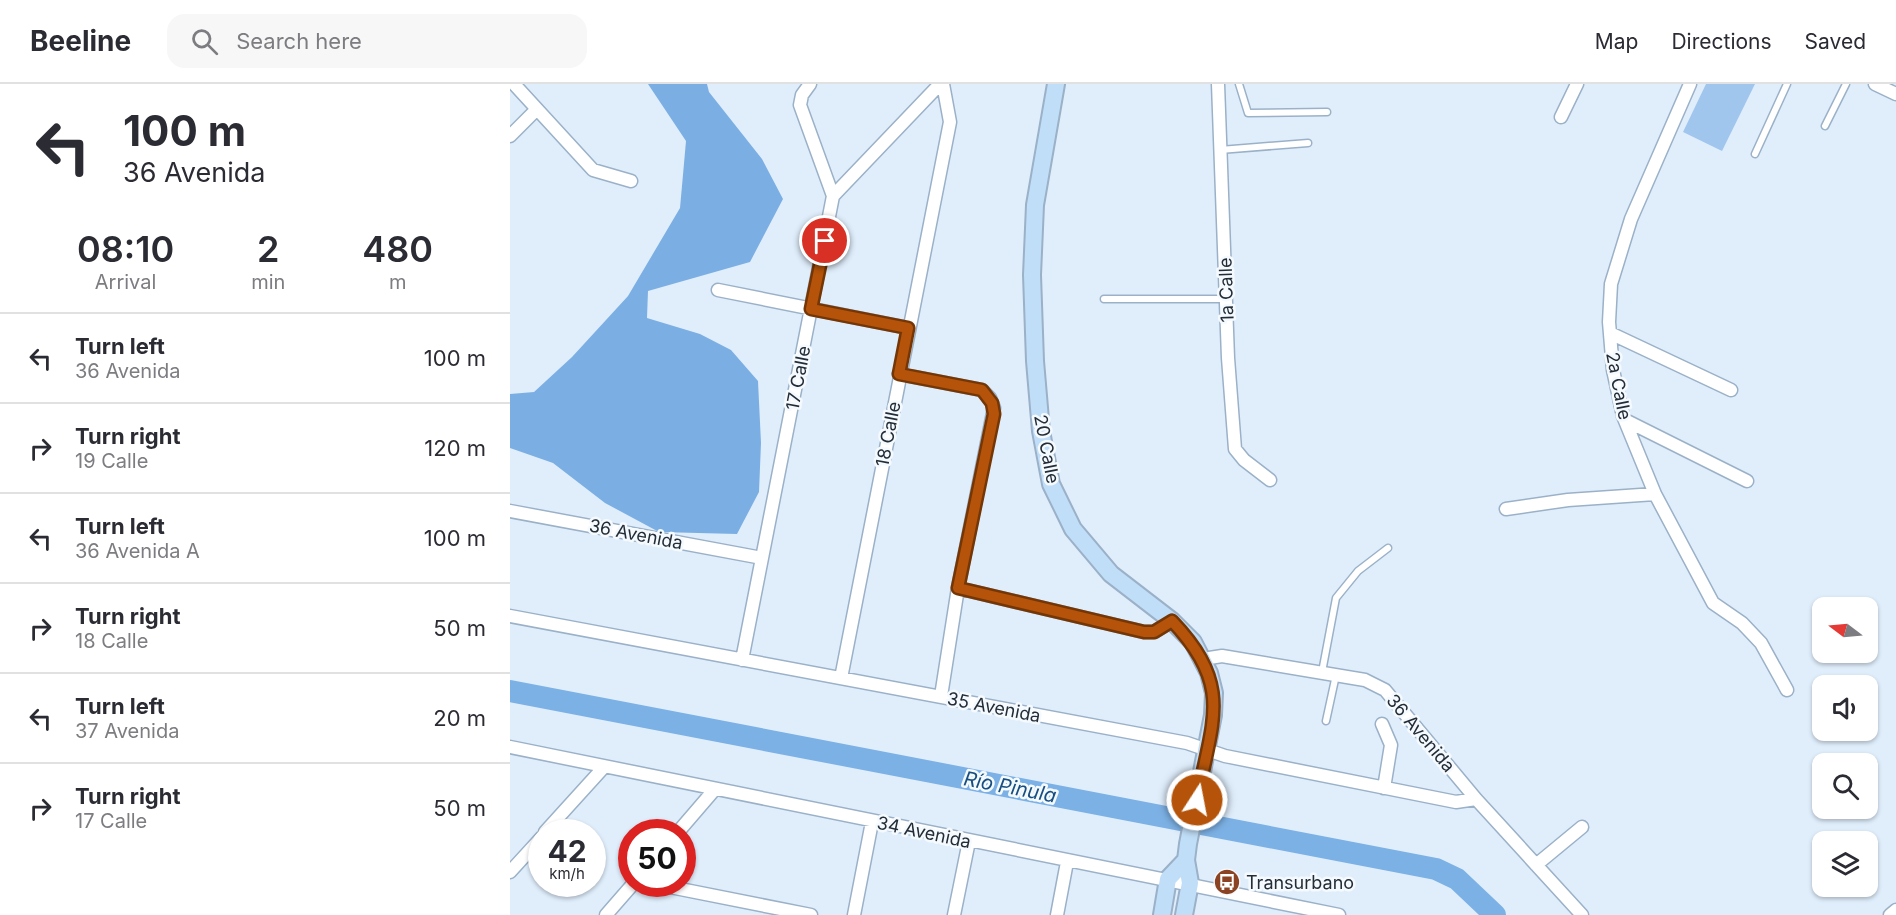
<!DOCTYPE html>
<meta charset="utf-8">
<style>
body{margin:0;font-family:Inter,sans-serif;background:#f7f7f7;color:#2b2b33;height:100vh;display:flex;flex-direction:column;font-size:22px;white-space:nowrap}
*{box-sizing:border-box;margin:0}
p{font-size:20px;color:#7c7c81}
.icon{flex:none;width:33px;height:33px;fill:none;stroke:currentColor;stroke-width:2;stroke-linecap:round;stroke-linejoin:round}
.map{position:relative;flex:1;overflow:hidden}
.side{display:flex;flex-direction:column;background:#fff;width:510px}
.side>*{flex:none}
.banner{background:#fff;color:#2b2b33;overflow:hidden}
.needle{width:39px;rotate:286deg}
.buttons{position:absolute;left:1302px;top:513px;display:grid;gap:12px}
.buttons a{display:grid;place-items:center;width:66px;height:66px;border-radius:12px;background:#fff;box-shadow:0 2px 4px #0004;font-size:30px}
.speed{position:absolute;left:18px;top:735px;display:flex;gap:12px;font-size:30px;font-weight:700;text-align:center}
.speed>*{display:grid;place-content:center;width:78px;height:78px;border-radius:50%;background:#fff;box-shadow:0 2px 4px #0004;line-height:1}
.speed small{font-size:15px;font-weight:400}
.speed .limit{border:9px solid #d22;background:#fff;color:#111}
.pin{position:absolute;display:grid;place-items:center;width:51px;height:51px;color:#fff;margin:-26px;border:3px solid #fff;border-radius:50%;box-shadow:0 2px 6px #0007}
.me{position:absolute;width:66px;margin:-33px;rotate:11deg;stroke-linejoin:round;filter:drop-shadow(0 0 4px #0008)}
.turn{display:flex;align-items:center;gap:21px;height:126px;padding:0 24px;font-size:27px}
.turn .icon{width:78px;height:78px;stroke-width:2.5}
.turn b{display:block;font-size:42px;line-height:51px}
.eta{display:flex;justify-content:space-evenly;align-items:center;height:102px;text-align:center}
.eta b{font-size:36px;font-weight:600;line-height:42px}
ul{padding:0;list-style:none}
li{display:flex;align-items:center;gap:18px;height:90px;padding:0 24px;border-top:2px solid #e1e1e2}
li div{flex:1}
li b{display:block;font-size:22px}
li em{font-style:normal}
header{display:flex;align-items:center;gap:36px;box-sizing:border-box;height:84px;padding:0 30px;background:#fff;border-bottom:2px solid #e1e1e2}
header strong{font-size:28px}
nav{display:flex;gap:33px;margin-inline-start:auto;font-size:21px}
.search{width:420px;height:54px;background:#f7f7f7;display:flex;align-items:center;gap:15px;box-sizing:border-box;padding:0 21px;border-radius:18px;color:#7c7c81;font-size:22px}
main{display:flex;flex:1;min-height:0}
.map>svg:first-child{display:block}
</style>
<header>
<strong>Beeline</strong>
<div class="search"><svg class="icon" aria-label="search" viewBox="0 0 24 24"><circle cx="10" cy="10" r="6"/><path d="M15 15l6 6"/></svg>Search here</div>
<nav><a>Map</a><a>Directions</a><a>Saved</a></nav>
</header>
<main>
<section class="side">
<div class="banner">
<div class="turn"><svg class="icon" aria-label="left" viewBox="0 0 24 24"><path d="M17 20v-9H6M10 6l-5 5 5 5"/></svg><div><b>100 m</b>36 Avenida</div></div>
</div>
<div class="eta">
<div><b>08:10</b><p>Arrival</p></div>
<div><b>2</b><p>min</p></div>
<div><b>480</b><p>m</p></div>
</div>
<ul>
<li><svg class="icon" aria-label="left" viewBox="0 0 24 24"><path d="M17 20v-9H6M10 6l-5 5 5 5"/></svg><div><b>Turn left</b><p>36 Avenida</p></div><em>100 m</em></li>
<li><svg class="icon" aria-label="right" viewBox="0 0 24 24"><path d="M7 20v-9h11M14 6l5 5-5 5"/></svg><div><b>Turn right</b><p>19 Calle</p></div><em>120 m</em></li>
<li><svg class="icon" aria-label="left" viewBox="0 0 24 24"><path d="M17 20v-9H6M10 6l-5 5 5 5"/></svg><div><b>Turn left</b><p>36 Avenida A</p></div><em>100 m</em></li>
<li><svg class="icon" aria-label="right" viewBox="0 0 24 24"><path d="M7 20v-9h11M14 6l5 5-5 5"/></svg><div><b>Turn right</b><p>18 Calle</p></div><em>50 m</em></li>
<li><svg class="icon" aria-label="left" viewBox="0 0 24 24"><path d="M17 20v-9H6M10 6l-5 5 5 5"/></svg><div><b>Turn left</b><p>37 Avenida</p></div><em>20 m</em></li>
<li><svg class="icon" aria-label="right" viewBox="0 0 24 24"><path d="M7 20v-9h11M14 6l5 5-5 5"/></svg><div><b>Turn right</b><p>17 Calle</p></div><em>50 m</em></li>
</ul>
</section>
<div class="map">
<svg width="1386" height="831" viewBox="0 0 1386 831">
<rect width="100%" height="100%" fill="#e0eefc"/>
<!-- green -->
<path fill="#a0c6ee" d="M1196 0H1245L1212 67 1173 48Z"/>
<!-- forest -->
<path fill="#7bafe4" d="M138 0H197L199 8 252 75 273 115 240 178 138 207 137 234 190 250 221 266 248 297 251 359 249 408 227 450 149 448 95 419 43 379 0 364V310L24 308 62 273 118 212 170 124 176 57Z"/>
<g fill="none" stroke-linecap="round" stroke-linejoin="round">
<!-- river -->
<path stroke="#7cb1e5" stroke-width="22" d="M0 607 926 785 947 795 985 831"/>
<!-- service casing -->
<g stroke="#9bb1c8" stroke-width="9">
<path id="service" d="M729 0 738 29 817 28
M1315 42 1336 0
M710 66 798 59
M1245 70 1277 0
M594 215H716
M812 588 826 514 848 487 878 464
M816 637 826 591"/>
</g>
<!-- minor casing -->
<g stroke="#9bb1c8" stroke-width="15">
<path id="minor" d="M4 0 83 86 121 97
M708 0 718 274 725 365 734 376 760 396
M1180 0 1121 135 1101 200 1099 238 1103 286 1113 332 1145 410 1203 519 1232 539 1251 559 1277 606
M1365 0 1386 10
M1051 33 1067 0
M0 52 26 26
M323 112 430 0
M208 206 398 244
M1100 249 1221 306
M389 290 472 306 480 314 484 324 448 504 431 612
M1115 336 1237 397
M996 425 1058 416 1145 410
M0 427 252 474
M448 504 634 548H644L662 537
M0 532 677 659 715 672 946 718 966 715
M693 575 712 572 855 596 875 606 966 715 1072 831
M232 576 323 112 290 21 292 11 300 0
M331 594 440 38 433 0
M872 640 881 661 874 704
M0 663 829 831
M35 748 94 683
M168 748 205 705
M1026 781 1072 743
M0 788 32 753
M145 800 301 831
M96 831 123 800
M344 831 362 738
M444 831 459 757
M547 831 557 778
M1380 831 1386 826"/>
</g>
<!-- secondary casing -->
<g stroke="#9bb1c8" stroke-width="20">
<path id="secondary" d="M546 0 525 121 522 191 525 277 531 347 541 400 563 445 601 490 662 537 683 558 699 589 704 609 703 631 678 760 676 776 680 799 674 831
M652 831 658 795 676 776"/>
</g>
<!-- service -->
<use href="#service" stroke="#fff" stroke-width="6"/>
<!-- minor -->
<use href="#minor" stroke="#fff" stroke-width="12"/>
<!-- secondary -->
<use href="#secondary" stroke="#c0def8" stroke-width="16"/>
</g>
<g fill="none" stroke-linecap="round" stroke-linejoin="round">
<!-- route casing -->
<g stroke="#753606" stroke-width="15">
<path id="route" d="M315 157 301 225 398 244 389 290 472 306 482 319 484 330 448 504 634 548H644L662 537C724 602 702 636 687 716"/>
</g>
<!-- route -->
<use href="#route" stroke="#b45309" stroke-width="10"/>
</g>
<!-- icons -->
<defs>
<g id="bus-disc" transform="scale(1.35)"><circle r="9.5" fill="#8b4323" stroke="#f5faff"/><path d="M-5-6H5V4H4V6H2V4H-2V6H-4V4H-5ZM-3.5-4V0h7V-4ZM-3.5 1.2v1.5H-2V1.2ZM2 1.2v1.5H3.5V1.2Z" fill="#fff"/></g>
</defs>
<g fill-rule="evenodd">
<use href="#bus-disc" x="717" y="798"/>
</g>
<g text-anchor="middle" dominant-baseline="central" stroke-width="5" stroke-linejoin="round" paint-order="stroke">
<!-- street labels -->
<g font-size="18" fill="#242d36" stroke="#f5faff">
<text transform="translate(716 206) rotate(-92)">1a Calle</text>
<text transform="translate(288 294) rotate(-79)">17 Calle</text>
<text transform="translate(1109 302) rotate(79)">2a Calle</text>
<text transform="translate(378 350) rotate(-79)">18 Calle</text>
<text transform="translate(537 365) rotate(79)">20 Calle</text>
<text transform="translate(126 450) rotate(11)">36 Avenida</text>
<text transform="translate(484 623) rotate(11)">35 Avenida</text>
<text transform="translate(911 649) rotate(50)">36 Avenida</text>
<text transform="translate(414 748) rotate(12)">34 Avenida</text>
</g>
<!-- poi labels -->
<g font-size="18" fill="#242d36" stroke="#f5faff" text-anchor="start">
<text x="736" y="798">Transurbano</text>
</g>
<!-- water labels -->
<g font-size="20" font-style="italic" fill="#174f80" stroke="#f5faff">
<text transform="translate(500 703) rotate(11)">Río Pinula</text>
</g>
</g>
</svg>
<div class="buttons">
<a><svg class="needle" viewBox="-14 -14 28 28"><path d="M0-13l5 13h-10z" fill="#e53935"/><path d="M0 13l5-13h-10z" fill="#7c7c81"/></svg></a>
<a><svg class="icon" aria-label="sound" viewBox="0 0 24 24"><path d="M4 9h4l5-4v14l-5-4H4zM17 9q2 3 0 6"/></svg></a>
<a><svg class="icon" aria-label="search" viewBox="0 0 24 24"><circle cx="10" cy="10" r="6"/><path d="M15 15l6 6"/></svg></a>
<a><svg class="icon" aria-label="layers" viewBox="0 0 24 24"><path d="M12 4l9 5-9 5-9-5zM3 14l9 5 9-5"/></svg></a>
</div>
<div class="speed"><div>42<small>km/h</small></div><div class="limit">50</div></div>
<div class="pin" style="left:315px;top:157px;background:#d93025"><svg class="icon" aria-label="arrive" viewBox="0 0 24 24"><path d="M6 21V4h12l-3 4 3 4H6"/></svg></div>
<svg class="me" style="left:687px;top:716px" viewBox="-20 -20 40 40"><circle r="17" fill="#b45309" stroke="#fff" stroke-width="3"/><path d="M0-11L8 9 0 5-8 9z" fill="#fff"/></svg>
</div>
</main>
